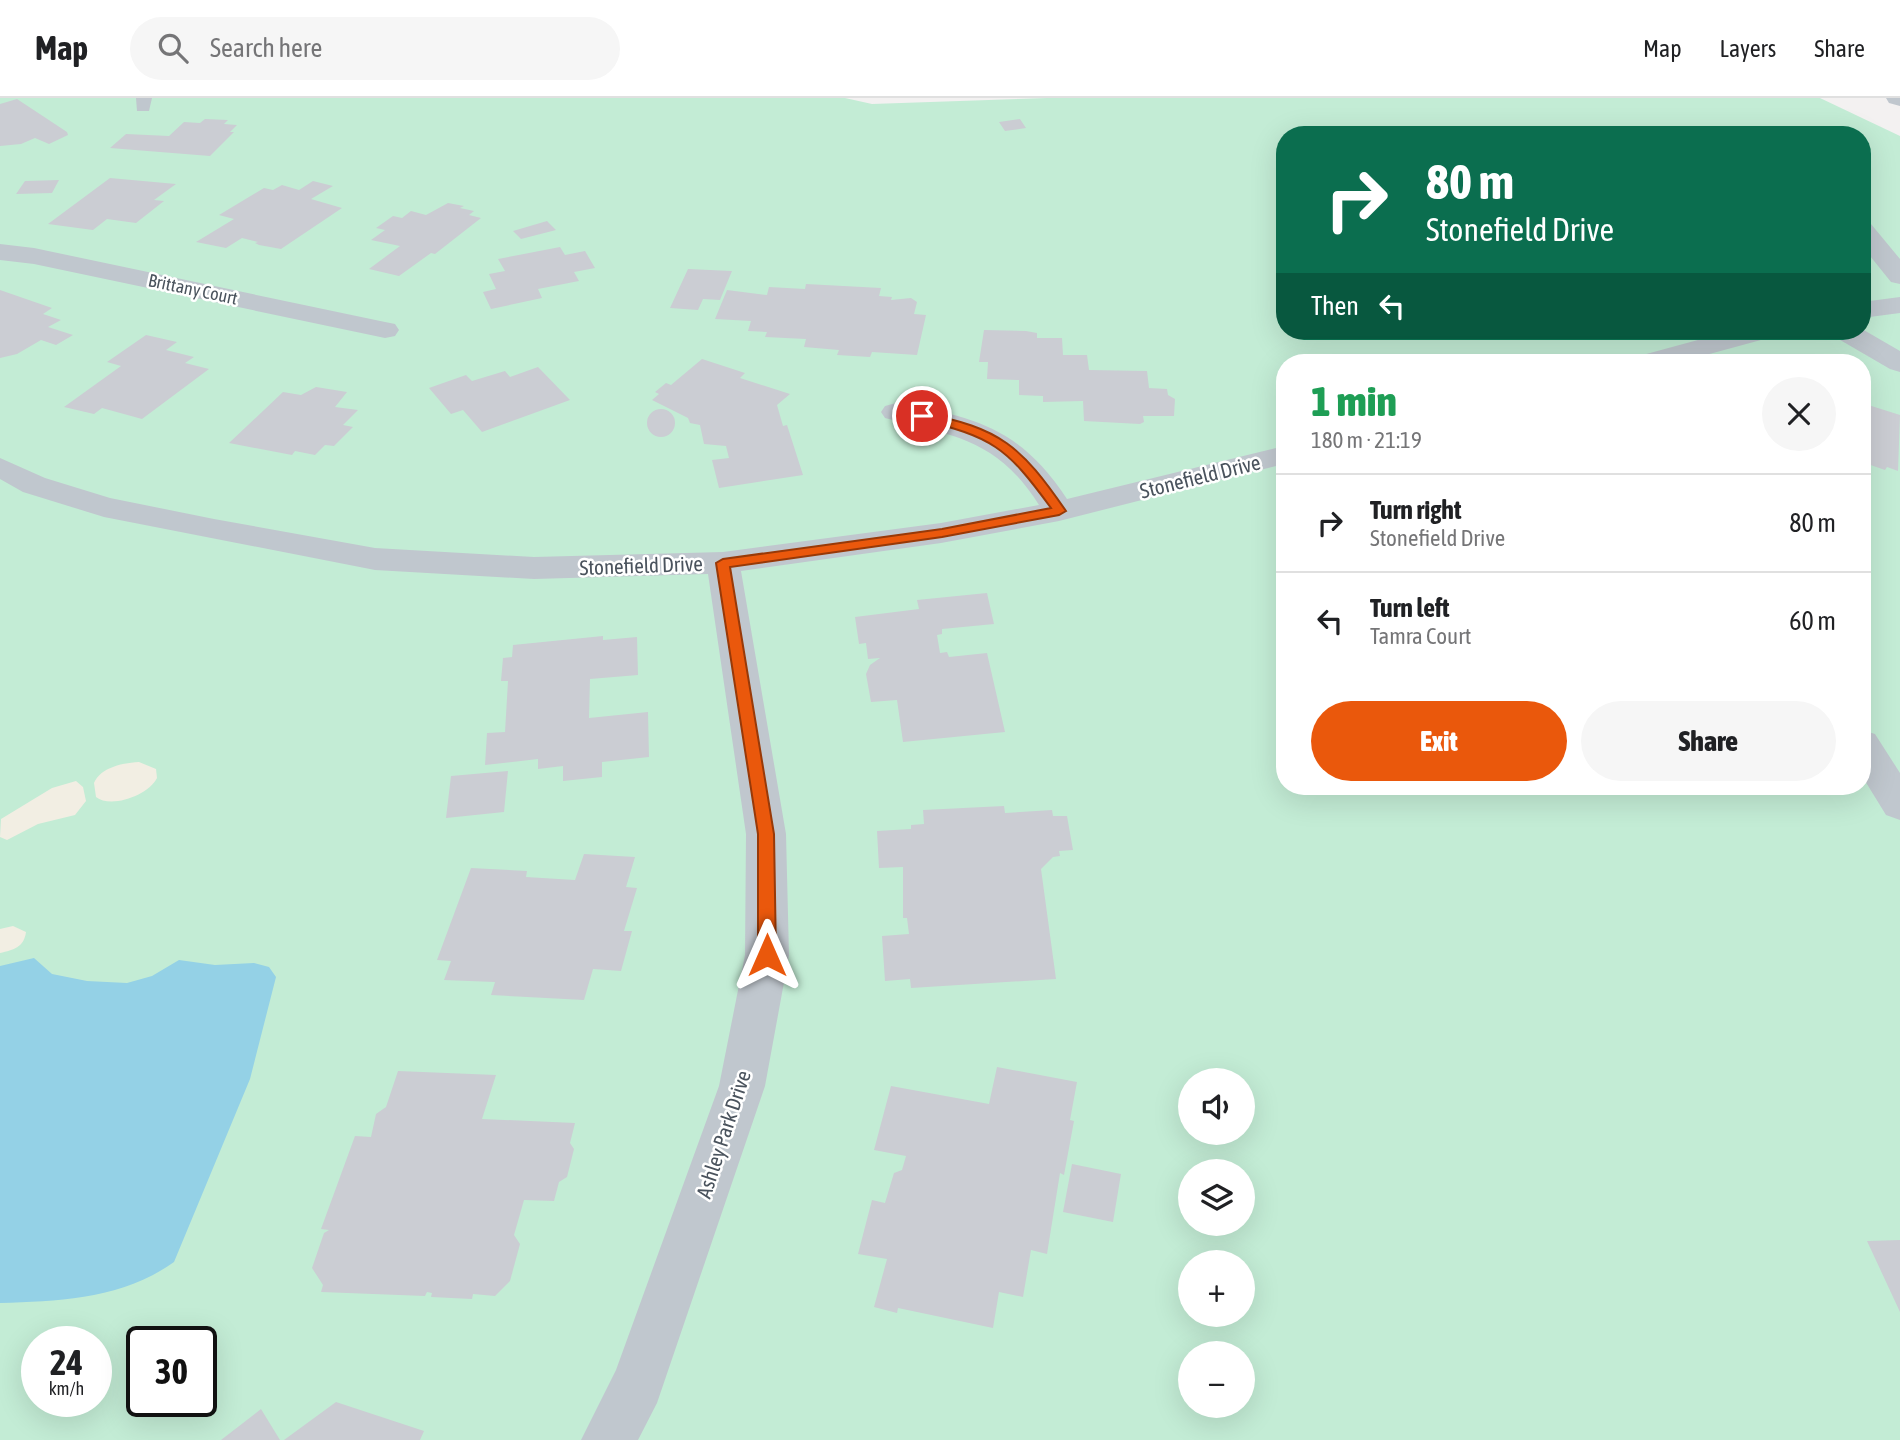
<!DOCTYPE html>
<meta charset="utf-8">
<style>
body{margin:0;font-family:"Asap Condensed",sans-serif;background:#f6f6f6;color:#202124;height:100vh;display:flex;flex-direction:column;font-size:26px;white-space:nowrap}
*{box-sizing:border-box;margin:0}
p{font-size:23px;color:#757577}
.icon{flex:none;width:38px;height:38px;fill:none;stroke:currentColor;stroke-width:2;stroke-linecap:round;stroke-linejoin:round}
.map{position:relative;flex:1;overflow:hidden}
.sheet{position:absolute;left:1276px;top:256px;width:595px;height:441px;display:flex;flex-direction:column;background:#fff;border-radius:28px;box-shadow:0 7px 28px #0002}
.sheet>*{flex:none}
.top-card{position:absolute;left:1276px;top:28px;width:595px;height:214px;border-radius:28px;box-shadow:0 7px 28px #0002;background:#0b6e4f;color:#fff;overflow:hidden}
.tools{position:absolute;left:1178px;top:970px;display:grid;gap:14px}
.tools a{display:grid;place-items:center;width:77px;height:77px;border-radius:50%;background:#fff;box-shadow:0 7px 28px #0002;font-size:35px}
.speed{position:absolute;left:21px;top:1228px;display:flex;gap:14px;font-size:35px;font-weight:700;text-align:center}
.speed>*{display:grid;place-content:center;width:91px;height:91px;border-radius:50%;background:#fff;box-shadow:0 7px 28px #0002;line-height:1}
.speed small{font-size:18px;font-weight:400}
.speed .limit{border:4px solid #111;border-radius:10px;background:#fff;color:#111}
.pin{position:absolute;display:grid;place-items:center;width:60px;height:60px;color:#fff;margin:-30px;border:4px solid #fff;border-radius:50%;box-shadow:0 2px 7px #0007}
.me{position:absolute;width:77px;margin:-38px;rotate:0deg;stroke-linejoin:round;filter:drop-shadow(0 0 5px #0008)}
.turn{display:flex;align-items:center;gap:24px;height:147px;padding:0 35px;font-size:32px}
.turn .icon{width:91px;height:91px;stroke-width:2.5}
.turn b{display:block;font-size:49px;line-height:60px}
.then{display:flex;align-items:center;height:66px;padding:0 35px;background:#0003;gap:14px;font-size:26px}
.round{display:grid;place-items:center;flex:none;width:74px;height:74px;border-radius:37px;background:#f6f6f6}
.head{display:flex;align-items:center;justify-content:space-between;height:119px;padding:0 35px}
h1{font-size:42px;font-weight:800;line-height:52px;color:#1e9e55}
.cta{display:flex;gap:14px;margin-top:auto;padding:14px 35px}
.cta a{flex:1;height:80px;border-radius:42px;background:#ea580c;color:#fff;font-size:28px;font-weight:800;line-height:80px;text-align:center}
.cta a+a{background:#f6f6f6;color:#202124}
ul{padding:0;list-style:none}
li{display:flex;align-items:center;gap:21px;height:98px;padding:0 35px;border-top:2px solid #e0e0e0}
li div{flex:1}
li b{display:block;font-size:26px}
li em{font-style:normal}
header{display:flex;align-items:center;gap:42px;box-sizing:border-box;height:98px;padding:0 35px;background:#fff;border-bottom:2px solid #e0e0e0}
header strong{font-size:33px}
nav{display:flex;gap:38px;margin-inline-start:auto;font-size:24px}
.search{width:490px;height:63px;background:#f6f6f6;display:flex;align-items:center;gap:18px;box-sizing:border-box;padding:0 24px;border-radius:38px;color:#757577;font-size:26px}
.map>svg:first-child{display:block}
</style>
<header>
<strong>Map</strong>
<div class="search"><svg class="icon" aria-label="search" viewBox="0 0 24 24"><circle cx="10" cy="10" r="6"/><path d="M15 15l6 6"/></svg>Search here</div>
<nav><a>Map</a><a>Layers</a><a>Share</a></nav>
</header>
<div class="map">
<svg width="1900" height="1342" viewBox="0 0 1900 1342">
<rect width="100%" height="100%" fill="#f3f1f1"/>
<!-- green -->
<path fill="#c3ecd5" fill-rule="evenodd" d="M0 0H845L872 6 1047 0H1820L1900 38V1342H0ZM1284 37H1862V233H1284ZM1284 264H1862V688H1284ZM1190 982H1242V1034H1190ZM1190 1073H1242V1125H1190ZM1190 1164H1242V1216H1190ZM37 1244H96V1304H37ZM142 1244H201V1304H142ZM1190 1255H1242V1307H1190Z"/>
<!-- sand -->
<path fill="#f2eee3" d="M139 664 156 671 157 680C149 697 111 711 96 699L94 685C101 669 123 665 139 664Z
M76 683 83 689 86 703 75 717 38 726 7 742 0 739 1 721 52 690Z
M13 828 26 834C24 849 14 852 0 855V831Z"/>
<!-- water -->
<path fill="#94d1e6" d="M34 860 52 876 87 883 127 885 152 878 179 862 215 867 254 865 269 869 276 879 250 981 174 1164C122 1201 62 1203 0 1205V868Z"/>
<!-- building -->
<path fill="#cbcdd3" d="M17 1 67 34 68 37 49 46 35 40 21 46 0 48V6Z
M205 21 228 22 224 26 237 27 230 34H234L210 58 110 50 126 36 169 38 184 24 200 25Z
M1020 21 1026 30 1005 33 999 24Z
M110 80 176 86 154 102 164 103 136 125 107 121 93 132 48 126Z
M59 82 52 95 16 96 25 83Z
M313 83 333 88 311 101 342 110 281 151 259 147 255 145 258 144 242 140 226 150 196 144 234 121 219 117 264 90 273 92 282 87 299 92Z
M448 105 464 108 460 110 474 113 469 117 481 120 435 156 431 155 399 178 369 171 400 148 371 142 385 132 376 130 393 118 402 120 411 113 426 117Z
M547 123 556 132 521 141 513 133Z
M560 149 565 157 585 153 595 170 574 174 579 183 538 191 542 200 491 211 483 194 496 191 489 176 505 173 498 161Z
M688 171 732 173 720 202 703 201 698 212 670 210Z
M806 186 881 190 879 198 892 199 891 202 911 200 917 204 914 216 926 217 917 257 872 254 870 259 837 257 839 252 804 249 806 241 765 239 767 234 748 233 751 223 715 221 727 192 767 197 769 189 805 191Z
M0 192 52 210 43 216 61 222 48 229 73 237 56 247 41 242 17 256 0 260Z
M984 232 1026 233 1037 235V240H1062L1063 257H1087L1089 272 1147 273 1149 290 1167 291 1168 297 1175 301 1174 318H1143L1144 324 1140 326 1084 323 1083 303 1043 304V298L1019 297V282L987 281 988 264H979Z
M146 237 177 244 166 252 194 259 185 265 209 271 142 321 102 310 94 316 64 309 121 268 107 264Z
M702 261 745 275 740 280 790 296 777 307 783 328 787 327 803 377 719 390 712 362 729 360 726 348 704 346 700 327 690 325 688 320 652 302 659 296 655 294 666 285 671 287Z
M538 269 570 302 482 334 463 312 451 316 429 290 466 277 472 283 505 273 510 279Z
M316 289 347 294 335 309 358 312 343 327 353 329 334 348 325 347 315 357 295 353 292 357 229 345 283 294 301 297Z
M1862 305 1900 317 1898 373 1887 369 1885 372 1862 364Z
M647 325a14 14 0 1 1 28 0a14 14 0 1 1-28 0Z
M987 495 994 526 942 531V536L937 537 940 555 947 554 949 559 987 555 1005 634 903 644 897 602 871 604 866 576 870 567 880 560 868 561 866 545 859 546 855 519 919 511 917 502Z
M603 538V542L637 539 638 577 590 581 589 620 648 614 649 659 602 664V679L563 683V668L538 671V661L485 667 487 635 505 634 508 583H501L503 560 512 559 513 547Z
M508 673 504 714 446 720 451 678Z
M1004 708 1005 715 1052 712 1053 718H1067L1073 752 1059 753 1060 758 1053 759 1041 771 1056 881 911 890 910 881 885 883 882 838 909 836 907 820H903V769L879 770 877 733 911 731V727L924 726 923 712Z
M584 756 635 759 626 789 637 790 624 833H632L621 873 593 871 584 902 491 897 495 884 444 882 451 863 437 862 471 770 527 773 526 779 575 782Z
M997 969 1077 984 1070 1022 1074 1023 1064 1077 1060 1075 1047 1156 1031 1152 1023 1199 999 1194 993 1230 898 1210 897 1215 874 1209 887 1161 858 1156 872 1102 885 1105 894 1075 902 1072 906 1058 874 1052 891 988 989 1006Z
M398 973 496 977 482 1021 575 1025 570 1045 574 1051 567 1079 559 1084 554 1103 524 1102 514 1137 520 1146 510 1183 495 1198 473 1196 472 1201 431 1199 432 1195 427 1194 425 1198 321 1194 323 1187 312 1170 324 1135 329 1132 321 1131 355 1038 371 1039 376 1016 386 1009Z
M1072 1066 1121 1076 1113 1124 1063 1114Z
M1900 1142V1214L1867 1143Z
M336 1304 424 1333 420 1342H284Z
M261 1311 280 1342H221Z"/>
<g fill="none" stroke-linecap="round" stroke-linejoin="round">
<!-- service -->
<path fill="#c0c7ce" fill-rule="evenodd" d="M136 0H152L149 13H137Z"/>
<!-- minor -->
<path fill="#c0c7ce" fill-rule="evenodd" d="M1862 123 1871 126 1900 161V186L1891 184 1862 148Z
M0 146 34 150 385 224 395 226 399 232 395 238 385 240 34 166 0 162Z
M1900 199V215L1862 220V204Z
M1862 231 1900 253V274L1890 271 1835 239 1831 233Z
M1731 233H1776L1772 239 1680 264H1635L1639 258Z
M896 305C976 319 1020 330 1067 401L1284 348V366L1059 423 941 445 741 473 786 736 789 857 765 988 657 1305 638 1342H581L616 1272 719 988 745 857 746 736 708 476 534 481 375 472 104 419 23 394 0 381V360L45 380 110 400 214 421 375 450 534 459 723 454 941 425 1039 407C997 341 955 338 885 320L881 314 885 308Z
M1862 632 1875 636 1900 675V722L1886 717 1862 678Z"/>
<!-- tertiary -->
<path fill="#c0c7ce" fill-rule="evenodd" d="M1886 0H1900V8L1889 5Z"/>
</g>
<!-- route -->
<path fill="#ea580c" stroke="#983908" stroke-width="2" d="M922 315C1001 330 1021 348 1066 413L1059 417 942 439 730 469 774 736 776 857 767 864 758 857V736L716 465 723 461 942 431 1051 410C1006 348 992 339 918 321L916 318Z"/>
<g text-anchor="middle" dominant-baseline="central" stroke-width="5" stroke-linejoin="round" paint-order="stroke">
<!-- far-street labels -->
<g font-size="18" fill="#4a535d" stroke="#fff">
<text transform="translate(193 191) rotate(12)">Brittany Court</text>
</g>
<!-- street labels -->
<g font-size="21" fill="#4a535d" stroke="#fff">
<text transform="translate(1200 378) rotate(-14)">Stonefield Drive</text>
<text transform="translate(641 467) rotate(-2)">Stonefield Drive</text>
<text transform="translate(723 1036) rotate(-72)">Ashley Park Drive</text>
</g>
</g>
</svg>
<div class="tools">
<a><svg class="icon" aria-label="sound" viewBox="0 0 24 24"><path d="M4 9h4l5-4v14l-5-4H4zM17 9q2 3 0 6"/></svg></a>
<a><svg class="icon" aria-label="layers" viewBox="0 0 24 24"><path d="M12 4l9 5-9 5-9-5zM3 14l9 5 9-5"/></svg></a>
<a>+</a>
<a>−</a>
</div>
<div class="speed"><div>24<small>km/h</small></div><div class="limit">30</div></div>
<div class="pin" style="left:922px;top:318px;background:#d93025"><svg class="icon" aria-label="arrive" viewBox="0 0 24 24"><path d="M6 21V4h12l-3 4 3 4H6"/></svg></div>
<svg class="me" style="left:767px;top:857px" viewBox="-20 -20 40 40"><path d="M0-17L14 15 0 8-14 15z" fill="#ea580c" stroke="#fff" stroke-width="4"/></svg>
<div class="top-card">
<div class="turn"><svg class="icon" aria-label="right" viewBox="0 0 24 24"><path d="M7 20v-9h11M14 6l5 5-5 5"/></svg><div><b>80 m</b>Stonefield Drive</div></div>
<div class="then">Then<svg class="icon" aria-label="left" viewBox="0 0 24 24"><path d="M17 20v-9H6M10 6l-5 5 5 5"/></svg></div>
</div>
<section class="sheet">
<div class="head"><div><h1>1 min</h1><p>180 m · 21:19</p></div><a class="round"><svg class="icon" aria-label="close" viewBox="0 0 24 24"><path d="M6 6l12 12M18 6L6 18"/></svg></a></div>
<ul>
<li><svg class="icon" aria-label="right" viewBox="0 0 24 24"><path d="M7 20v-9h11M14 6l5 5-5 5"/></svg><div><b>Turn right</b><p>Stonefield Drive</p></div><em>80 m</em></li>
<li><svg class="icon" aria-label="left" viewBox="0 0 24 24"><path d="M17 20v-9H6M10 6l-5 5 5 5"/></svg><div><b>Turn left</b><p>Tamra Court</p></div><em>60 m</em></li>
</ul>
<div class="cta"><a>Exit</a><a>Share</a></div>
</section>
</div>
